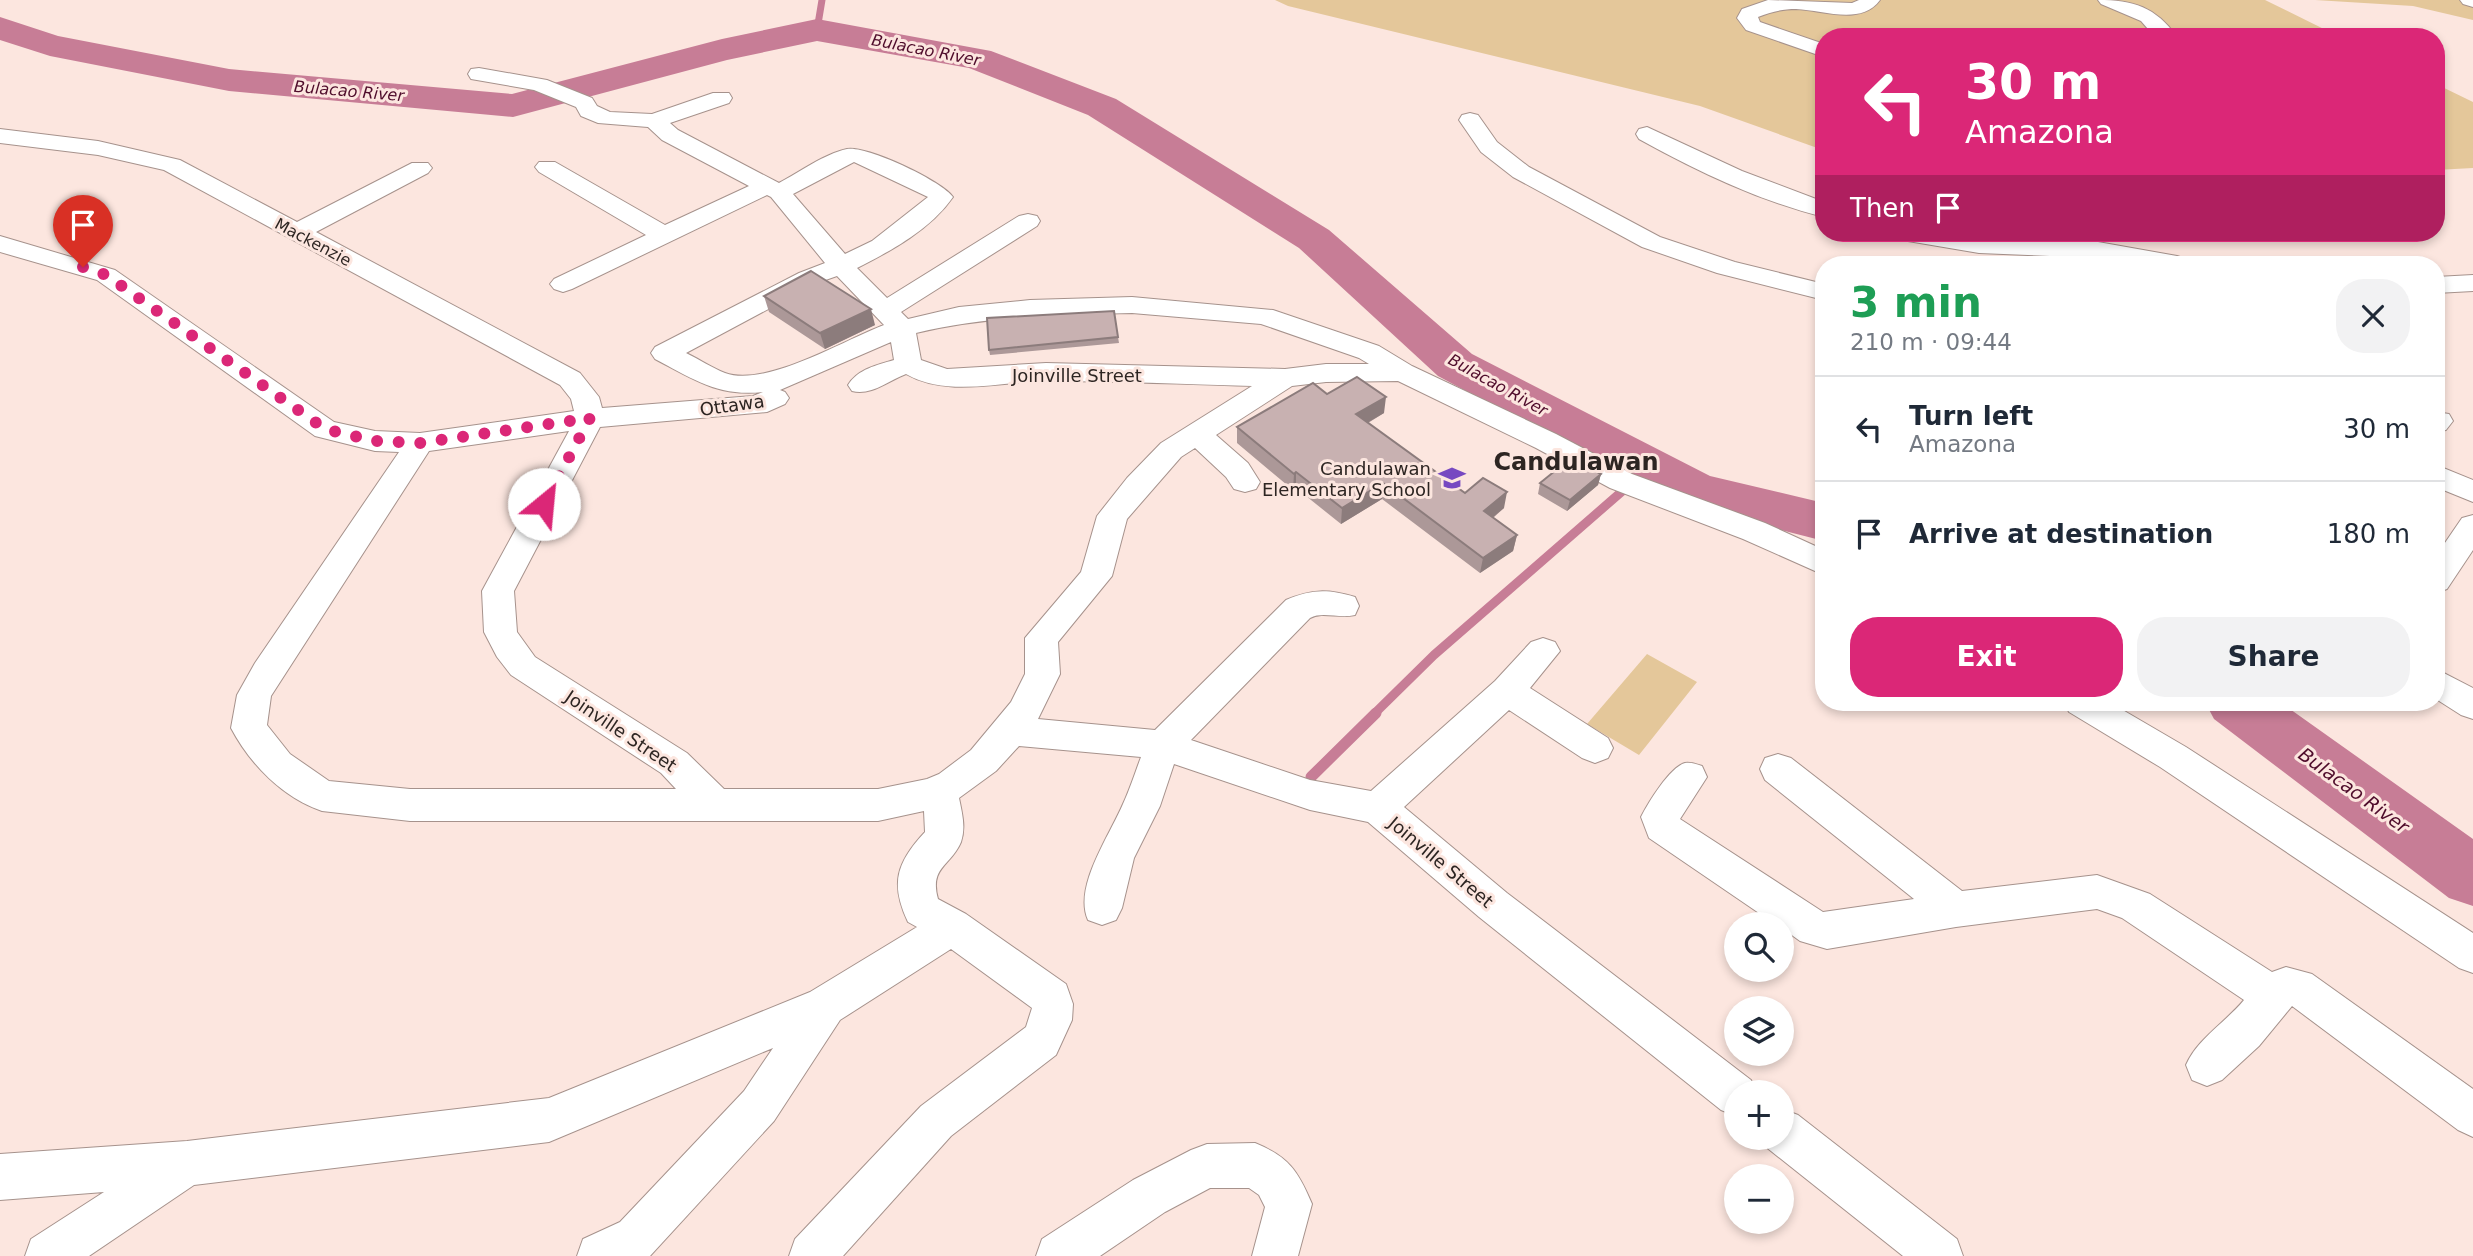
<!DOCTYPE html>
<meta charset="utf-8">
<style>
body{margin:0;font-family:"DejaVu Sans",sans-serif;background:#f2f2f3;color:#1f2937;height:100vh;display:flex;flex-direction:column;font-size:26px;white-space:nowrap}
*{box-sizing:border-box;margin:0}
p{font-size:23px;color:#747a83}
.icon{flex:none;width:38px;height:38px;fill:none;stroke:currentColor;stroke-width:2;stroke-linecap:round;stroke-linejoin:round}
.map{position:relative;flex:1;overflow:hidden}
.panel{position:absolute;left:1815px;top:256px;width:630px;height:455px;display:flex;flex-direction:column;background:#fff;border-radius:28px;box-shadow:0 4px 10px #0003}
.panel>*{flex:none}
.banner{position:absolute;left:1815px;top:28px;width:630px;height:214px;border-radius:28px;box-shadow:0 4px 10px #0003;background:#db2777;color:#fff;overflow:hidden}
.fabs{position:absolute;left:1724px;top:912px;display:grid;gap:14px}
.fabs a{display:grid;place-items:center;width:70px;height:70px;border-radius:50%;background:#fff;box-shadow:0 4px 10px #0003;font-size:35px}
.pin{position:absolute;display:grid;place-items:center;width:60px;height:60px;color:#fff;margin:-72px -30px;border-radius:50% 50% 50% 0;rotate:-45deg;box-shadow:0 0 7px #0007}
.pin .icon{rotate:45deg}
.me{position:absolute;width:77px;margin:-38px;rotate:28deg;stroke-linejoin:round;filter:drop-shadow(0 0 5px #0008)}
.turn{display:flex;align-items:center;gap:24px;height:147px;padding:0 35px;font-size:32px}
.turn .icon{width:91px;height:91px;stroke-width:2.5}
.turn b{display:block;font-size:49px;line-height:60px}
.then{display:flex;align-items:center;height:66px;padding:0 35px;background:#0003;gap:14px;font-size:26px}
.round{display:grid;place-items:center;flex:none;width:74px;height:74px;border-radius:28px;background:#f2f2f3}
.overview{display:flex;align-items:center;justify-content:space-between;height:119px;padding:0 35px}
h1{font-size:42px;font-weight:700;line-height:52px;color:#1e9e55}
.cta{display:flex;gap:14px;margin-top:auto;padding:14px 35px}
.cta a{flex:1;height:80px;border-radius:28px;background:#db2777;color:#fff;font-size:28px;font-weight:700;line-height:80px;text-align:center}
.cta a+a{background:#f2f2f3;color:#1f2937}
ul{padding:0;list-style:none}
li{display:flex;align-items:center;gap:21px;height:105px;padding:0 35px;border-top:2px solid #e0e1e3}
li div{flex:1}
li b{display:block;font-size:26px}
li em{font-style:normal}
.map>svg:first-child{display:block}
</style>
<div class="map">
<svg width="2473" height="1256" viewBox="0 0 2473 1256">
<rect width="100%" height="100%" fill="#fce6df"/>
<!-- green -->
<path fill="#e4c79a" d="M1275 0H2265L2340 37H1824L1823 150 1700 106 1288 6Z
M2315 0H2473V20L2413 6Z
M2436 84 2473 102V168L2436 170Z
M1647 654 1697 682 1639 755 1587 724Z"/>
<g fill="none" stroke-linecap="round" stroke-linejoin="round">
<!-- stream-far2 -->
<path stroke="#c77d96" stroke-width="7" d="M817 30 822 0"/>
<!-- stream-far1 -->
<path stroke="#c77d96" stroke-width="9" d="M1374 714 1434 655 1650 467"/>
<!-- stream -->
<path stroke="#c77d96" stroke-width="11" d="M1311 777 1376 713"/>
<!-- river -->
<path fill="#c77d96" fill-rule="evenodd" d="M0 17 58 36 229 69 512 94 722 39 817 19 991 51 1116 99 1329 230 1472 354 1710 476 1824 503V541L1675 503 1438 376 1299 248 1088 115 969 68 817 41 727 60 513 117 229 91 50 56 0 40Z
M2205 702H2280L2473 839V906L2449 898 2214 719Z"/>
<!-- minor casing -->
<g stroke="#a6928c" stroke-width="2">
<path id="minor" d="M1768 0 1852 3 1859 0H1880C1861 26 1823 10 1796 9 1782 9 1770 12 1758 17L1760 22 1824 44V57L1746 30 1737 18 1742 9Z
M2098 0C2133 0 2156 7 2177 37H2155L2141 21 2101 4Z
M2460 0H2473V7L2463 4Z
M479 68 547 80 592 98 597 106 610 112 652 114 713 93H729L732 98 729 103 670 123 678 130 779 183C800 172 824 154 847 149 866 145 942 181 953 197 931 229 891 251 857 268L887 298 1019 216 1028 214 1037 216 1040 221 1037 226 901 312 908 319 959 307 1030 300 1132 297 1273 310 1379 346 1412 366 1556 434 1632 474 1765 523 1824 550V575L1743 539 1610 488 1536 448 1398 381 1326 382 1292 386 1216 435 1248 463 1260 482 1256 489 1245 492 1234 489 1226 477 1195 448 1181 457 1127 519 1112 576 1058 642 1060 674 1038 719 1155 730 1286 600C1312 589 1328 589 1355 597L1359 606 1355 615C1339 619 1323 611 1310 618L1191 740 1310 780 1371 791 1495 681 1531 642 1543 638 1555 642 1560 651 1530 688 1608 738 1613 748 1608 758 1595 763 1582 758 1509 710 1404 807 1507 893 1751 1080 1756 1092H1736V1116L1721 1110 1479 917 1368 822 1310 810 1174 764 1160 806 1134 858 1122 908 1116 920 1102 925 1088 920C1073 887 1110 835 1123 804 1130 789 1135 773 1141 757L1019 746 996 771 959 798C962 813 966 827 961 842 951 866 929 867 938 899L966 914 1066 984 1073 1004 1072 1020 1056 1055 951 1136 843 1256H789L795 1239 921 1106 1026 1027 1032 1008 951 949 840 1020 774 1121 650 1256H577L583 1239 620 1222 744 1091 773 1048 549 1142 194 1185 89 1256H25L31 1239 104 1192 0 1200V1154L187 1141 549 1098 810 992 917 927 908 922C890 884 896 863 925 832L924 811 878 821H410L322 811C283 798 250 764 231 728L237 695 255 663 399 452 375 451 315 436 97 280 0 252V236L115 270 334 422 375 431 420 433 574 411 571 399 560 385 164 170 98 155 0 143V129L98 141 180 160 297 222 412 163H428L432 168 428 173 316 232 580 373 599 397 602 408 753 396 763 392C718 397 693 379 655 359L651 353 655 347 799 273 825 263 771 197 767 195 572 289 563 292 554 289 550 284 554 279 646 235 539 172 535 167 539 162H555L665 225 749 186 662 140 648 127 598 123 581 116 576 107 534 90 471 79 468 74 471 69ZM854 162 928 197 872 241 845 254 793 194ZM837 276 884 325C844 340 765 388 725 373 712 368 699 359 686 353L817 283ZM1132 313 1261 324 1359 358 1369 364H1326L1285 369 1046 363 947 369 921 360 916 333C988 316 1059 315 1132 313ZM891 342 894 360C877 365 858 369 848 385L852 391C871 396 888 381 906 374 948 398 1003 381 1048 381 1116 381 1184 384 1252 386L1161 443 1127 478 1097 516 1081 572 1025 638V674L1011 702 971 750 939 774 927 779 878 789H724L687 753 535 657 517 632 514 591 600 427 767 412 785 404 789 398 785 392 780 390ZM569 431 482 591 484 632 497 657 511 675 661 773 676 789H410L329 781 290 754 267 725 271 696 429 451Z
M1470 113 1478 115 1497 142 1529 167 1660 237 1735 262 1824 284V300L1717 273 1642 247 1513 177 1481 152 1459 120 1462 115Z
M1647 127 1742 171 1824 202V217C1759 201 1697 171 1639 139L1636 134 1639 129Z
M1890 233H1948L1979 237 2098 242 2177 256 2186 259 2190 264H2136L2098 258 1979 253 1902 240 1893 238Z
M2473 275V291L2436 293V277Z
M2436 412 2449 414 2453 421 2446 430 2436 432Z
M2436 465 2473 480V502L2436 487Z
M2473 515V550L2447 589 2436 593V556L2462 518Z
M2436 669 2473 688V719L2461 715 2436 699Z
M2064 702H2109L2186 747 2473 933V973L2459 968 2160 767 2069 712Z
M1778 754 1791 758 1962 891 2097 875 2150 894 2272 972 2286 967 2312 974 2473 1089V1137L2458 1130 2292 1006 2259 1046 2222 1080 2207 1086 2192 1080 2186 1065C2197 1039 2226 1022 2244 1000L2122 918 2097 909 1956 927 1827 949 1800 941 1782 928V924H1775L1649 838 1641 817C1648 803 1670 767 1685 763 1691 762 1696 764 1702 766L1707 777 1680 819 1823 912 1914 899 1765 780 1760 769 1765 758Z
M1782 1109 1798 1115 1957 1239 1963 1256H1903L1766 1147 1763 1138H1782Z
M1255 1143C1289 1157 1298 1171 1312 1204L1298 1256H1252L1265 1207 1259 1195 1249 1188H1210L1165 1212 1100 1256H1036L1042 1239 1133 1180 1191 1150 1207 1144Z"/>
</g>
<!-- minor -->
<use href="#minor" fill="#fff" fill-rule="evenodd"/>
</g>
<!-- wall -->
<path fill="#ac9898" d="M764 296 875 325 825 349 769 312Z
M1118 337 1119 343 990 355 989 350Z
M1327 394 1384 413 1368 423 1465 493 1504 508 1493 518 1517 535 1513 551 1480 573 1382 499 1341 524 1296 488 1293 490 1237 443V427Z
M1601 474 1598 485 1567 511 1538 494 1540 483Z"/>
<!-- shaded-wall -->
<path fill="#8c7c7c" d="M871 309 875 325 825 349 820 333Z
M1386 397 1384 413 1355 430 1356 414Z
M1296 472V488L1293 490 1294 474Z
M1601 474 1598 485 1567 511 1570 500Z
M1383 483 1382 499 1341 524 1342 508Z
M1507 492 1504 508 1481 527 1484 511Z
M1517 535 1513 551 1480 573 1483 558Z"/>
<!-- building -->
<path fill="#c8b1b1" stroke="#8c7c7c" stroke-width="2" d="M811 271 871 309 820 333 764 296Z
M1114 311 1118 337 989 350 987 318Z
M1357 377 1386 397 1356 414 1465 493 1483 478 1507 492 1484 511 1517 535 1483 558 1383 483 1342 508 1296 472 1294 474 1237 427 1313 383 1327 394Z
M1571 458 1601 474 1570 500 1540 483Z"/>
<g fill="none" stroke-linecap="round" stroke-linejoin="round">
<!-- route -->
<path stroke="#db2777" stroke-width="12" stroke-dasharray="0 21.6" d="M83 267 106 275 325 429 375 441 420 443 590 418 544 504"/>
</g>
<!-- icons -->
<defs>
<g id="school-bare" transform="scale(2.1)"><path d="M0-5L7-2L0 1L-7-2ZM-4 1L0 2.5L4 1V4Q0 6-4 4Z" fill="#7749c1" stroke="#fce6df" stroke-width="2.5" paint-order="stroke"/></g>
</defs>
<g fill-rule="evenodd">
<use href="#school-bare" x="1452" y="478"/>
</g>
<g text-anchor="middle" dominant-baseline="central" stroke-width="6" stroke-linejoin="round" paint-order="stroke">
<!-- far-water labels -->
<g font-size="16" font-style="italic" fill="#4f0c2b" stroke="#fce6df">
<text transform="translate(926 50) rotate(11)">Bulacao River</text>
<text transform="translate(349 91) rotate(5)">Bulacao River</text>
<text transform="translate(1498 385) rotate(29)">Bulacao River</text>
</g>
<!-- far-street labels -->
<g font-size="16" fill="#2d2522" stroke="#fce6df">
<text transform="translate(313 242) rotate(28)">Mackenzie</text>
</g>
<!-- street labels -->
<g font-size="18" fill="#2d2522" stroke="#fce6df">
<text x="1077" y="375">Joinville Street</text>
<text transform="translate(732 405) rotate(-8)">Ottawa</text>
<text transform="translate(621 731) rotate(34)">Joinville Street</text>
<text transform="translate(1441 862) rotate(40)">Joinville Street</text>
</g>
<!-- poi labels -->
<g font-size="18" fill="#2d2522" stroke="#fce6df" text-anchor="end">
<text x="1431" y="468">Candulawan<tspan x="1431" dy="21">Elementary School</tspan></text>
</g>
<!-- water labels -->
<g font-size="19" font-style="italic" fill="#4f0c2b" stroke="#fce6df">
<text transform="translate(2354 790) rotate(36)">Bulacao River</text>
</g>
<!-- district labels -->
<g font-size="24" font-weight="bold" fill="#2d2522" stroke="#fce6df">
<text x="1576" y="462">Candulawan</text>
</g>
</g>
</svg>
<div class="fabs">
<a><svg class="icon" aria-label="search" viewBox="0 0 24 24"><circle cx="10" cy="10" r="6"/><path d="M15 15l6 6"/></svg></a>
<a><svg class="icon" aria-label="layers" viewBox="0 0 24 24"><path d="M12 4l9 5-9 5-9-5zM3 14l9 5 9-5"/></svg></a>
<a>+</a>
<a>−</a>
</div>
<div class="pin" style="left:83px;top:267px;background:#d93025"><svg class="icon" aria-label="arrive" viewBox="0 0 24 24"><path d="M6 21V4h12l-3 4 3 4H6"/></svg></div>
<svg class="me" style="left:544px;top:504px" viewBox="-20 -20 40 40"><circle r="19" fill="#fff"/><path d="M0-13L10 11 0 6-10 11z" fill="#db2777"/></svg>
<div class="banner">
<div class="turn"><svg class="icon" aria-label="left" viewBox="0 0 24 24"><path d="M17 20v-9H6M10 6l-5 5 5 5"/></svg><div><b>30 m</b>Amazona</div></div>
<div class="then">Then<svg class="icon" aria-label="arrive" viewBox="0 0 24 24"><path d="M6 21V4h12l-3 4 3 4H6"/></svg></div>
</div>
<section class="panel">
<div class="overview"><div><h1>3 min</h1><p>210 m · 09:44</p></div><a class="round"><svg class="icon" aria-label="close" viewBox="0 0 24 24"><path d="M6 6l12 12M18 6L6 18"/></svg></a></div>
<ul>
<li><svg class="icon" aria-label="left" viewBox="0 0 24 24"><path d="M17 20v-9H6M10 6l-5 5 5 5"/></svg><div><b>Turn left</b><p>Amazona</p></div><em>30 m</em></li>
<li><svg class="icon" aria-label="arrive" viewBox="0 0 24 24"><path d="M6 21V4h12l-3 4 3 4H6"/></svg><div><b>Arrive at destination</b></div><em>180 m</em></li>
</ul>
<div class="cta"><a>Exit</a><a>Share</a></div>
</section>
</div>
